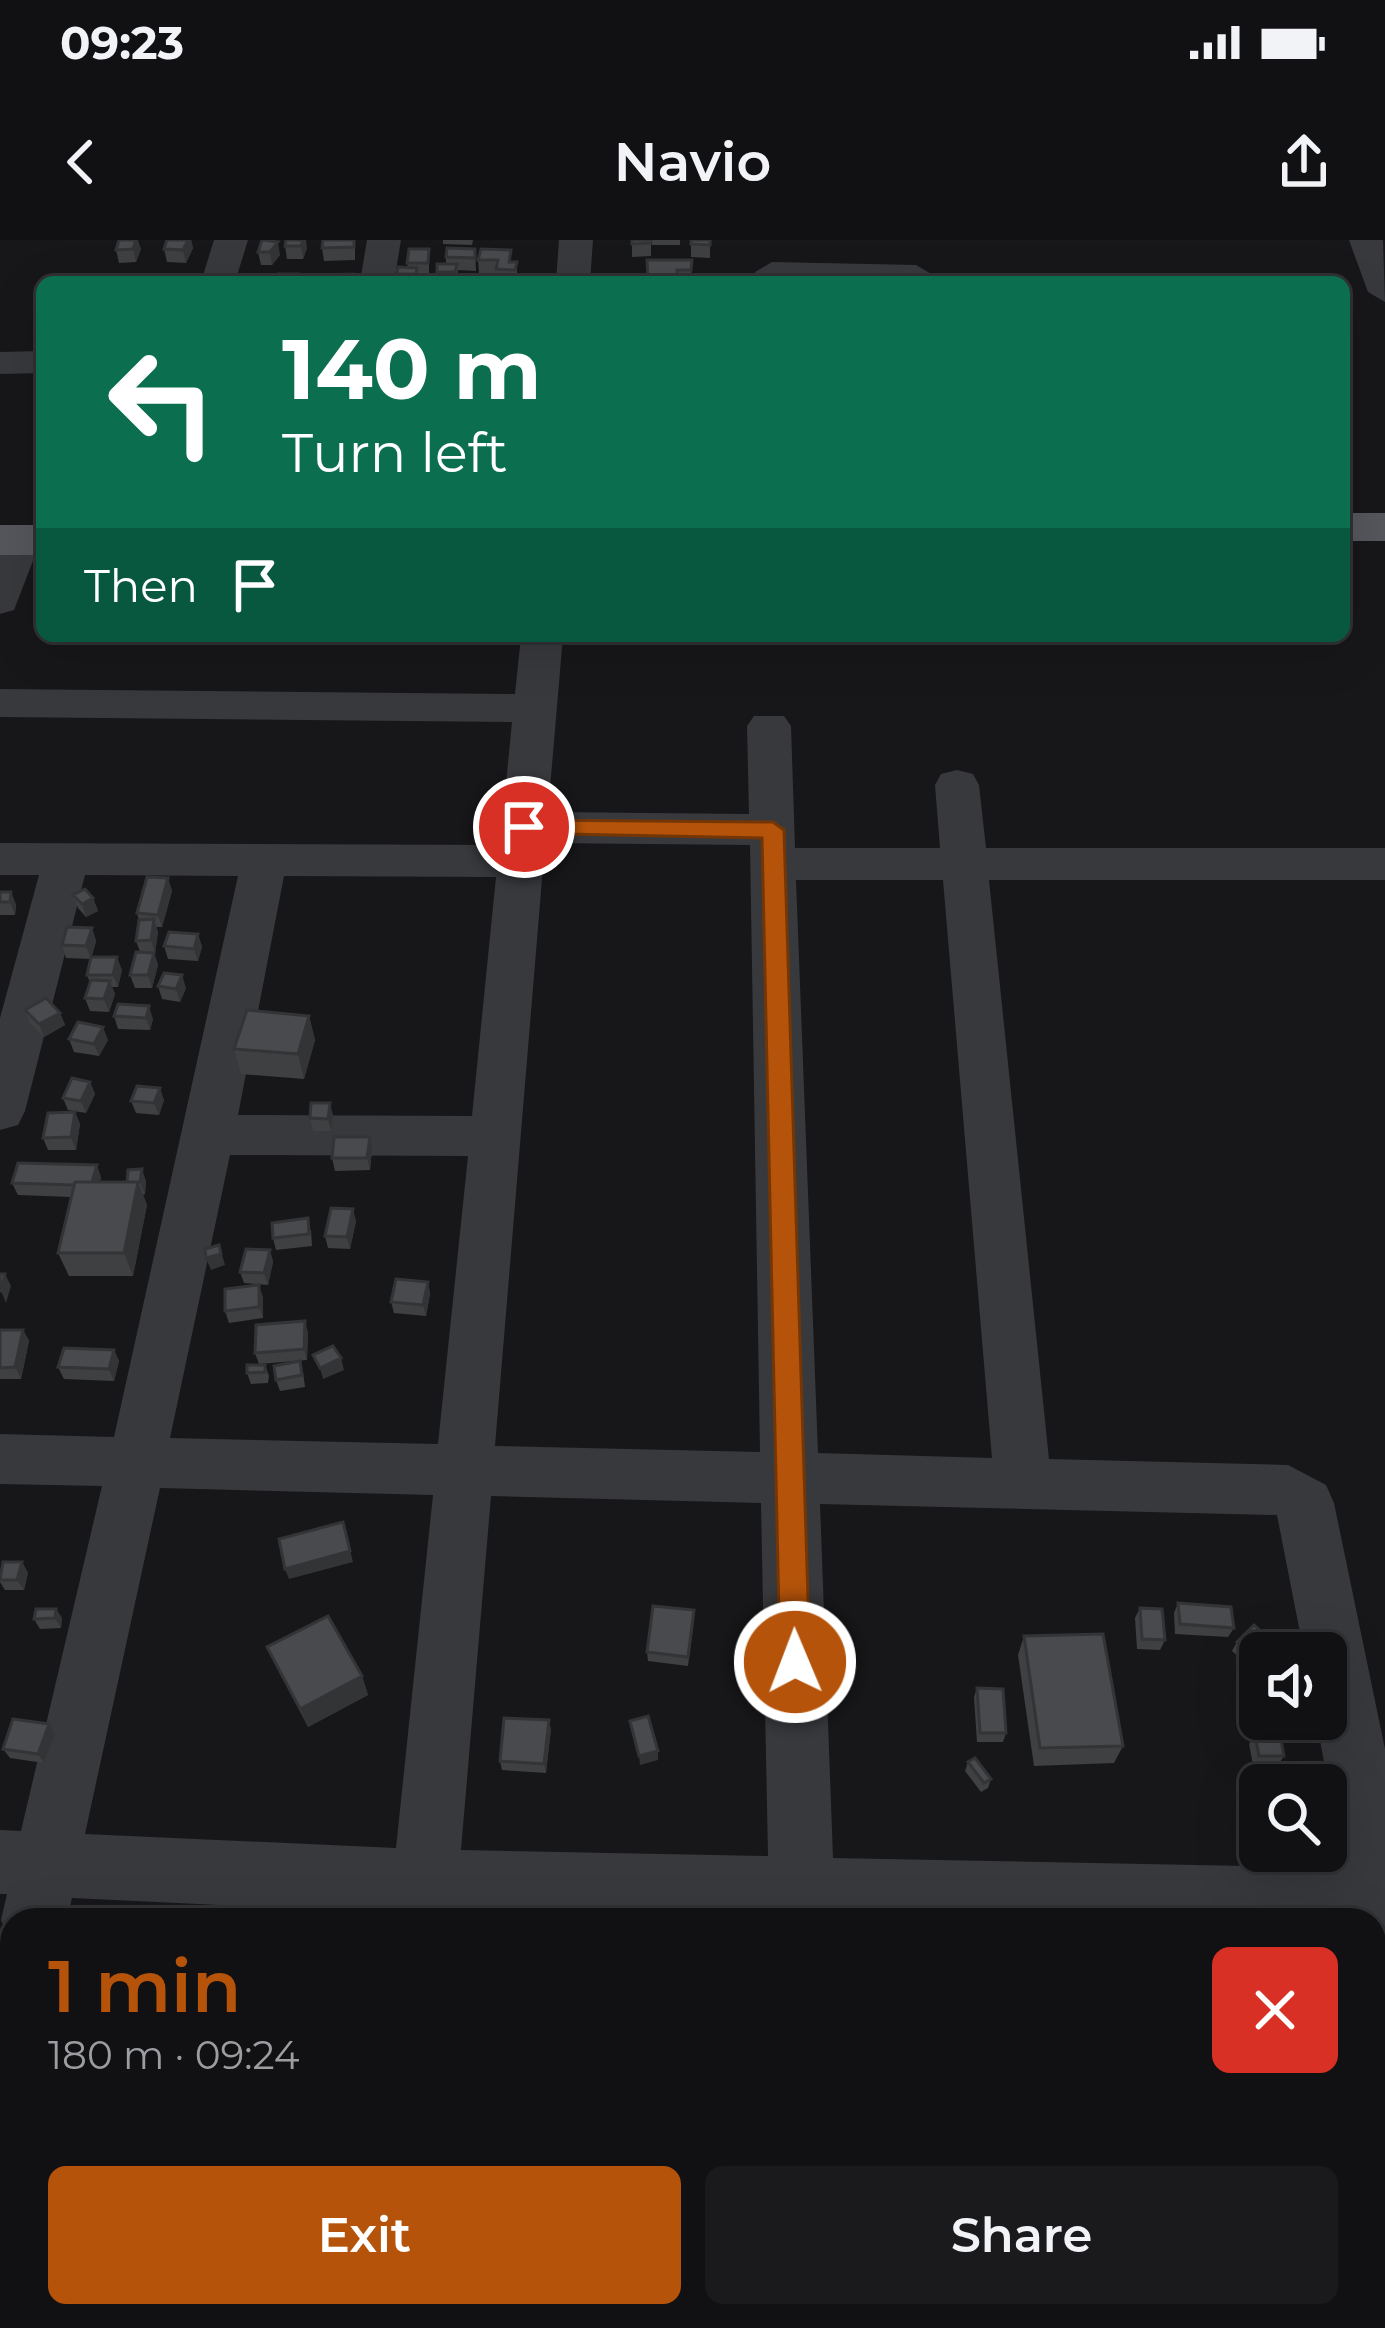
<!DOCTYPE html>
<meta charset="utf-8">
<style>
body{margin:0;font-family:Montserrat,sans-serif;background:#1a1a1c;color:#f1f3f6;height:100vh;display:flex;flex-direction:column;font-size:45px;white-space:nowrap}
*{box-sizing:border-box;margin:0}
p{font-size:39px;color:#9c9da0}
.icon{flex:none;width:66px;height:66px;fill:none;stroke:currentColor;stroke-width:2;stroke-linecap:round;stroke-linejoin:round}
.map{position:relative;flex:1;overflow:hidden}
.panel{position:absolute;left:0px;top:1668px;width:1386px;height:420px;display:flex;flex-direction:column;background:#111113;border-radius:36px 36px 0 0;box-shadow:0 12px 48px #0002,0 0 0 3px #303133}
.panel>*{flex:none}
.banner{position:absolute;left:36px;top:36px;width:1314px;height:366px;border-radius:18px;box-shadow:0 12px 48px #0002,0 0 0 3px #303133;background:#0b6e4f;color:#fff;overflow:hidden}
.tools{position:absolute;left:1239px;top:1392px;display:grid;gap:24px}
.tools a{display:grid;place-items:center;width:108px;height:108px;border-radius:18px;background:#111113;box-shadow:0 12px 48px #0002,0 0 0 3px #303133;font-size:60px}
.pin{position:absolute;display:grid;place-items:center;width:102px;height:102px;color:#fff;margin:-51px;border:6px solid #fff;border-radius:50%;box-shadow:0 3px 12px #0007}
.me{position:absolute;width:132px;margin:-66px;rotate:359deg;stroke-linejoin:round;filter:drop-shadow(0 0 9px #0008)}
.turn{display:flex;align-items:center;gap:42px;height:252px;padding:0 48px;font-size:54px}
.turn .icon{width:156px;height:156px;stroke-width:2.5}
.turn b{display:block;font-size:84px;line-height:102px}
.then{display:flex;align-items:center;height:114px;padding:0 48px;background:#0003;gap:24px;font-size:45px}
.round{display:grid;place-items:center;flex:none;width:126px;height:126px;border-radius:18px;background:#1a1a1c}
.headline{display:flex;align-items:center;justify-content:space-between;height:204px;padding:0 48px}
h1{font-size:72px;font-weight:600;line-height:90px;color:#b45309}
.cta{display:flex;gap:24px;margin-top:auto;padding:24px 48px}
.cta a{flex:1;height:138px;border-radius:18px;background:#b45309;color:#fff;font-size:48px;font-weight:600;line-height:138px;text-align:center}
.cta a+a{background:#1a1a1c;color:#f1f3f6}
.status{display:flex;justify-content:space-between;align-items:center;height:84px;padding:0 60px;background:#111113;direction:ltr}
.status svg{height:33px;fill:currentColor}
header{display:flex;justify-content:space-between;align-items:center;height:156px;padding:0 48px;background:#111113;font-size:54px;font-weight:600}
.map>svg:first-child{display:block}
</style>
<div class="status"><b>09:23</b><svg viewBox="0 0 49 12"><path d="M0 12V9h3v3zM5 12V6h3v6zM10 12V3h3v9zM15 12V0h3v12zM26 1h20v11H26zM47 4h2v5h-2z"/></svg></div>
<header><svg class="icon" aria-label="back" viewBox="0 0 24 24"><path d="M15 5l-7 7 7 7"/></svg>Navio<svg class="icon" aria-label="share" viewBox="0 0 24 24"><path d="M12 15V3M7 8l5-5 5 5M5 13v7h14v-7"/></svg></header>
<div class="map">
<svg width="1385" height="2088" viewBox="0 0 1385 2088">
<rect width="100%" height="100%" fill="#171719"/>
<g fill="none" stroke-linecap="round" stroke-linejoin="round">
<!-- minor -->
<path fill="#38393d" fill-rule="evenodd" d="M214 0H248L235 42H201Z
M367 0H401L394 42H360Z
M559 0H593L590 42H556Z
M1349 0H1383L1385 62 1368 52Z
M772 22 916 25 933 35 928 42 760 39 755 32Z
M42 111V133L0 134V112Z
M21 288 35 292 41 300 14 370 0 374V303L7 292Z
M521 396H563L548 572 749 574 747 486 754 476H784L791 486 795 608H940L935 545 941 534 957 530 973 534 979 545 986 608H1385V640H989L1049 1219 1288 1225 1326 1245 1334 1263 1385 1509V1702L1374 1697V1680L456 1675 455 1680H389L390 1673 72 1658 67 1680H12L11 1703 1 1680 7 1654H0V1590L21 1591 102 1246 0 1244V1194L114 1197 238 636 85 635 25 871 18 885 0 890V778L39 635H0V603L500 605 512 482 0 477V449L515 454ZM545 603 750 605 760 1212 495 1206ZM284 636 496 637 472 876 238 875ZM796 640H943L992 1218 818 1213ZM230 915 468 916 438 1204 170 1198ZM160 1248 433 1255 396 1608 85 1594ZM491 1256 761 1263 768 1616 461 1610ZM820 1264 1277 1275 1304 1413H1326V1479H1316L1344 1628 833 1618Z
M12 1750V1870L0 1875V1755Z
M368 2076H442V2088H368Z
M784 2076H858L859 2088H785Z"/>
<!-- primary -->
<path fill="#55565c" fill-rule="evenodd" d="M1344 273H1385V301H1344Z
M0 285H42V315H0Z"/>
</g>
<!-- wall -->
<path fill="#3f4042" d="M167 0H191L193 8 186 23 167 22 164 9Z
M262 0 280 15 272 25H261L258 12Z
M286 0 307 8 303 19H287L285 6Z
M355 0V20L324 21 322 8Z
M443 0H473L472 5 443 4Z
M632 0H651V16L632 17Z
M651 0H680V5H652Z
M691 0H710V18L691 17Z
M141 9 136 22 119 23 116 10Z
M429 9V36H418V42H398L397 34 408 28 407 23Z
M475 9 476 31 458 30 457 42H459H438L437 32 446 24V17Z
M478 20 517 22V42H497L496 33H479Z
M647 20H692L691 42H648Z
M168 638 172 651 162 687H156L158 692 155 713H154L158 725 152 748H135L130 735 140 712 136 701 139 680 137 673Z
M0 652H11L16 665 15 675H0Z
M73 655 93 658 98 671 86 677 78 668Z
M92 688 96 701 91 719 66 718 62 705Z
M198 694 202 707 198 721 168 719 164 706Z
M122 730 118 747H112L115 754 109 772 90 771 85 758 90 743 87 735Z
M158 746 186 748 180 762 162 759Z
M25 770 60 773 65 785 44 797 30 783Z
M114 776 153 779 150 790 118 789Z
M309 776 315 800 304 839 241 834 234 809Z
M69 799 108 800 99 816 74 812Z
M90 842 95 854 86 873 68 870 63 858Z
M164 860 159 875 136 873 131 861Z
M75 872 80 884 76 910H48L43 898Z
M333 875 331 891H313L310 878Z
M372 909 370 930 335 931 332 918Z
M101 937 100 942 146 941 145 954 143 955 147 965 133 1036H69L58 1013 71 957 18 955 12 943Z
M356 981 350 1009 328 1008 325 996Z
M311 990 312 1006 276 1010 273 998Z
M270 1010 273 1022 268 1045 244 1043 240 1032Z
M428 1042 430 1054 426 1076 394 1073 391 1062Z
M263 1057V1078L229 1083 225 1071Z
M0 1090H23L29 1101 21 1139H0Z
M308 1092 307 1120 259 1124 255 1113Z
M114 1110 119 1121 114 1141 64 1139 58 1127Z
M265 1125 269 1136 268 1143 251 1144 247 1133Z
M303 1132 305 1147 280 1151 276 1140Z
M22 1322 28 1333 24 1350H5L0 1342V1335Z
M1178 1363 1234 1388 1228 1397 1175 1394 1174 1373Z
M1140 1368 1165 1400 1160 1410 1137 1409 1135 1378Z
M56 1369 62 1378 61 1388 40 1389 34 1379Z
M694 1380 688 1426 648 1421 647 1412Z
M1024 1396 1123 1506 1114 1523 1034 1526 1018 1415Z
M1237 1402 1267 1411 1260 1413 1250 1427 1232 1411Z
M267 1407 362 1436 368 1455 308 1487Z
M977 1448 1006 1493 1003 1502H977L974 1457Z
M551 1489 546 1533 502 1530 500 1521Z
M55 1494 44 1523 10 1518 3 1509Z
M1255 1495 1284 1516 1278 1525H1253L1249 1504Z
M968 1522 991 1539 988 1548 981 1552 965 1531Z"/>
<!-- shaded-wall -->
<path fill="#333436" d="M136 0H138L141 9 136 22 133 9Z
M188 0H191L193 8 186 23 183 10Z
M303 0H306L307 8 303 19 301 6Z
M278 2 280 15 272 25 270 12Z
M168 638 172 651 162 687 158 675Z
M11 652 16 665 15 675 10 662Z
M93 658 98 671 86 677 82 664Z
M154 679 158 692 155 713 151 700Z
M92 688 96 701 91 719 86 706Z
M198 694 202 707 198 721 194 709Z
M154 713 158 725 152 748 148 735Z
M117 717 122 730 118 747 113 735Z
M182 735 186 748 180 762 176 749Z
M110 741 115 754 109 772 104 759Z
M149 766 153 779 150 790 146 778Z
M60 773 65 785 44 797 39 784Z
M309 776 315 800 304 839 298 814Z
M103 787 108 800 99 816 94 804Z
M90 842 95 854 86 873 81 861Z
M160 848 164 860 159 875 154 863Z
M330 863 333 875 331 891 328 879Z
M75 872 80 884 76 910 71 897Z
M370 897 372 909 370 930 367 918Z
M97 925 101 937 96 957 91 945Z
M142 929 146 941 145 954 140 942Z
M138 942 147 965 133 1036 124 1013Z
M353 969 356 981 350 1009 347 997Z
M219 1005 225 1025 211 1030 206 1018Z
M270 1010 273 1022 268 1045 264 1033Z
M5 1034 11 1046 6 1063 1 1051Z
M428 1042 430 1054 426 1076 423 1065Z
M259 1045 263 1057V1078L259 1067Z
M305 1081 308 1092 307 1120 304 1109Z
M23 1090 29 1101 21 1139 15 1127Z
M114 1110 119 1121 114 1141 109 1129Z
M341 1118 344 1130 323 1139 320 1128Z
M343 1282 353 1322 289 1339 285 1329Z
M22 1322 28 1333 24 1350 17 1340Z
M56 1369 62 1378 61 1388 55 1378Z
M362 1436 368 1455 308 1487 300 1469Z
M549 1480 551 1489 546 1533 544 1524Z
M49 1484 55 1494 44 1523 38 1514Z
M658 1511V1520L640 1525 639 1516Z"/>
<!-- building -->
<path fill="#494a4d" stroke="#333436" stroke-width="3" d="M119 0H136L133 9 116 10Z
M167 0H188L183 10 164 9Z
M262 0H263L278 2 270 12H258Z
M286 0H303L301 6H285Z
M323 0H354V7L322 8Z
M632 0H651V3L632 4Z
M691 0H710V5L691 4Z
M447 8 475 9V18L446 17Z
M409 9H429L428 23H407Z
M481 9 511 10 509 22H517L515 30 496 29 498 20H478Z
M647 20H692L691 30H677V41H648Z
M437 24H457L455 32H437Z
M398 27 417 28 416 34H397Z
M278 34H297L293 42H274Z
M353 34 352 42H324L325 35Z
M105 35H131L128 42H102Z
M147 637 168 638 158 675 137 673Z
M85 649 93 658 82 664 73 655Z
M0 652H11L10 662H0Z
M154 679 151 700 136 701 139 680Z
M67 687 92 688 86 706 62 705Z
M169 692 198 694 194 709 164 706Z
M136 712 154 713 148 735H130Z
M91 717H117L113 735H87Z
M164 733 182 735 176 749 158 746Z
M91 740 110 741 104 759 85 758Z
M46 758 60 773 39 784 25 770Z
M118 764 149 766 146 778 114 776Z
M247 770 309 776 298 814 234 809Z
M78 782 103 787 94 804 69 799Z
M72 838 90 842 81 861 63 858Z
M137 846 160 848 154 863 131 861Z
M311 863H330L328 879 310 878Z
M75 872 71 897 43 898 48 873Z
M334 897H370L367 918H332Z
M18 923 97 925 92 942H75L74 945 12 943Z
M142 929 140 942H127L128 930Z
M75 942H138L124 1013H58Z
M331 968 353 969 347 997 325 996Z
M308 978 309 994 273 998 272 983Z
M219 1005 221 1014 206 1018 205 1009Z
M246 1009 270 1010 264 1033 240 1032Z
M0 1034H5L1 1051H0Z
M396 1039 428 1042 423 1065 391 1062Z
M259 1045V1067L225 1071V1049Z
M305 1081 304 1109 255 1113 256 1085Z
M0 1090H23L15 1127 0 1128Z
M333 1106 341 1118 320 1128 313 1115Z
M64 1108 114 1110 109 1129 58 1127Z
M300 1121 302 1135 276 1140 274 1126Z
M247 1125H265V1132L247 1133Z
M343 1282 350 1311 285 1329 279 1299Z
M3 1322H22L17 1340H0Z
M1178 1363 1231 1367 1234 1388 1180 1384Z
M653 1366 694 1370 688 1417 647 1412Z
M1140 1368 1162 1369 1165 1400 1142 1399Z
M36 1369H56L55 1378 34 1379Z
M328 1376 362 1436 300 1469 267 1407Z
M1254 1385 1272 1401 1255 1418 1237 1402Z
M1103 1394 1123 1506 1040 1508 1024 1396Z
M977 1448 1003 1449 1006 1493H980Z
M648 1476 658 1511 639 1516 630 1481Z
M504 1478 549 1480 544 1524 500 1521Z
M13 1479 49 1484 38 1514 3 1509Z
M1280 1494 1284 1516H1259L1255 1495Z
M975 1518 991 1539 984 1543 968 1522Z"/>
<!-- route -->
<path fill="#b45309" stroke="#753606" stroke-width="3" d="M524 580 773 582 784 590 810 1422 806 1432 795 1436 784 1432 780 1422 762 598 516 593V582Z"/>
</svg>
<div class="tools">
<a><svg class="icon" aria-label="sound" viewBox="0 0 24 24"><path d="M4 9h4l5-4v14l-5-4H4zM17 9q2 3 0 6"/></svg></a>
<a><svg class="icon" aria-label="search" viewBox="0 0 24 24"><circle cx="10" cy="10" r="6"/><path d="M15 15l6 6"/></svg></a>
</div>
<div class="pin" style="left:524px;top:587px;background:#d93025"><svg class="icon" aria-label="arrive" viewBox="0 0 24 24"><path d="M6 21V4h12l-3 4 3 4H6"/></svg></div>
<svg class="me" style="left:795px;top:1422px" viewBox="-20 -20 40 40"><circle r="17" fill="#b45309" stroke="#fff" stroke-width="3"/><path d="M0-11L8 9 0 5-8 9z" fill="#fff"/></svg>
<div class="banner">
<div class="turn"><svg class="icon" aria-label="left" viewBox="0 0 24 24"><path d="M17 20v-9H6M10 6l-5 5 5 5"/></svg><div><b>140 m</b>Turn left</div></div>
<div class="then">Then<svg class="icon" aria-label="arrive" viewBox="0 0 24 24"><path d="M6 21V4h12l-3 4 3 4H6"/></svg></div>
</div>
<section class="panel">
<div class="headline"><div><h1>1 min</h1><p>180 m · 09:24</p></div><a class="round" style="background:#d93025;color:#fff"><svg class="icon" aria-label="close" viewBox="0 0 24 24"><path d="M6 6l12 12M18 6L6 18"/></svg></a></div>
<div class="cta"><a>Exit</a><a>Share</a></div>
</section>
</div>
